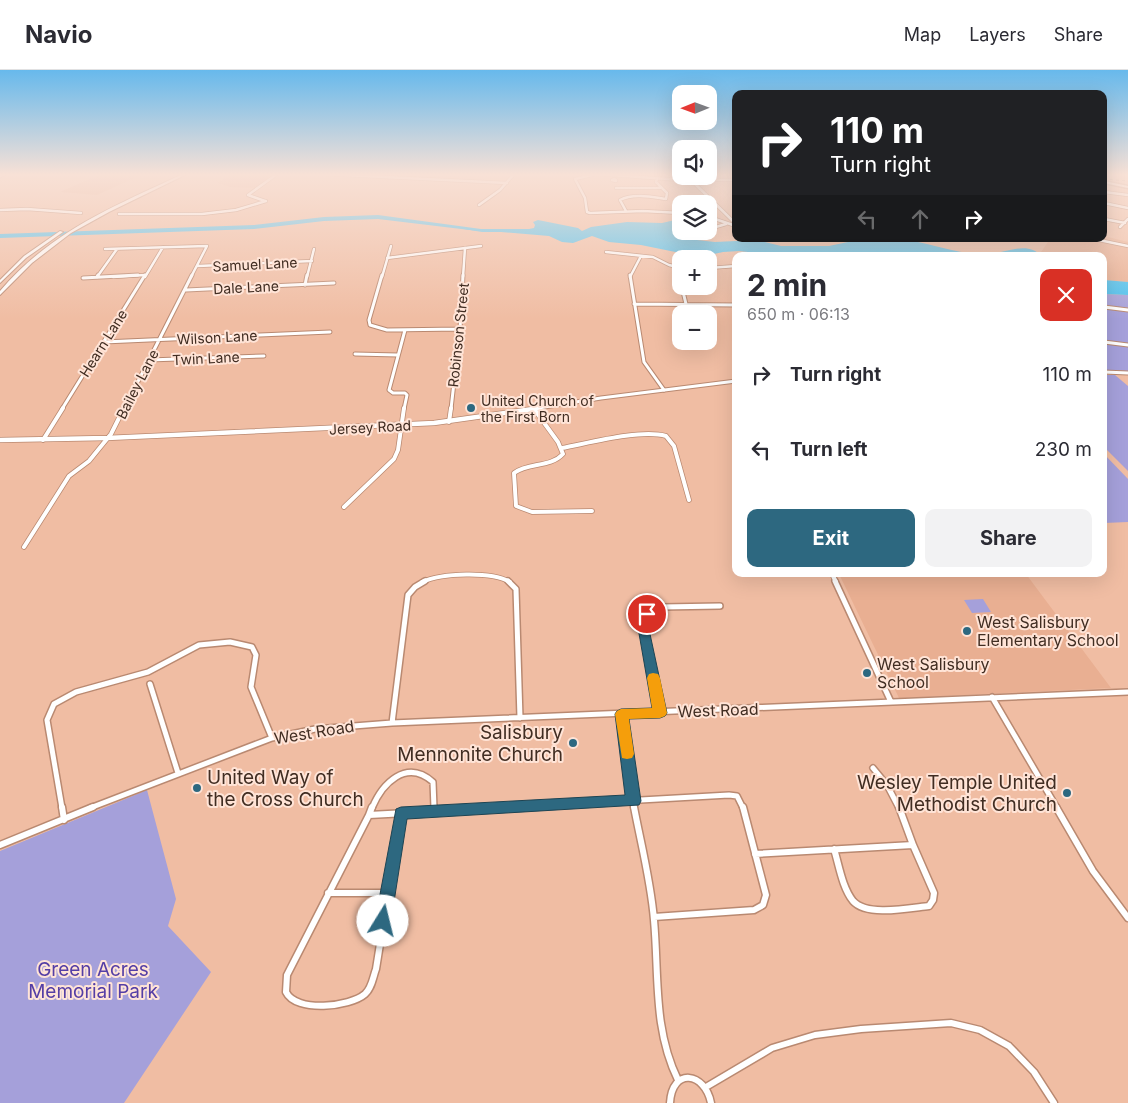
<!DOCTYPE html>
<meta charset="utf-8">
<style>
body{margin:0;font-family:Inter,sans-serif;background:#f2f2f3;color:#2b2b33;height:100vh;display:flex;flex-direction:column;font-size:19px;white-space:nowrap}
*{box-sizing:border-box;margin:0}
p{font-size:16px;color:#7c7c81}
.icon{flex:none;width:28px;height:28px;fill:none;stroke:currentColor;stroke-width:2;stroke-linecap:round;stroke-linejoin:round}
.map{position:relative;flex:1;overflow:hidden}
.sheet{position:absolute;left:732px;top:182px;width:375px;height:325px;display:flex;flex-direction:column;background:#fff;border-radius:10px;box-shadow:0 5px 20px #0002}
.sheet>*{flex:none}
.banner{position:absolute;left:732px;top:20px;width:375px;height:152px;border-radius:10px;box-shadow:0 5px 20px #0002;background:#202124;color:#fff;overflow:hidden}
.needle{width:32px;rotate:269deg}
.controls{position:absolute;left:672px;top:15px;display:grid;gap:10px}
.controls a{display:grid;place-items:center;width:45px;height:45px;border-radius:10px;background:#fff;box-shadow:0 5px 20px #0002;font-size:25px}
.pin{position:absolute;display:grid;place-items:center;width:42px;height:42px;color:#fff;margin:-21px;border:2px solid #fff;border-radius:50%;box-shadow:0 1px 5px #0007}
.me{position:absolute;width:55px;margin:-28px;rotate:9deg;stroke-linejoin:round;filter:drop-shadow(0 0 4px #0008)}
.turn{display:flex;align-items:center;gap:18px;height:105px;padding:0 15px;font-size:22px}
.turn .icon{width:65px;height:65px;stroke-width:2.5}
.turn b{display:block;font-size:35px;line-height:42px}
.lanes{display:flex;align-items:center;height:48px;padding:0 15px;background:#0003;justify-content:center;gap:25px;direction:ltr}
.lanes .off{opacity:.35}
.round{display:grid;place-items:center;flex:none;width:52px;height:52px;border-radius:10px;background:#f2f2f3}
.head{display:flex;align-items:center;justify-content:space-between;height:85px;padding:0 15px}
h1{font-size:30px;font-weight:700;line-height:38px}
.action{display:flex;gap:10px;margin-top:auto;padding:10px 15px}
.action a{flex:1;height:58px;border-radius:10px;background:#2d6880;color:#fff;font-size:20px;font-weight:700;line-height:58px;text-align:center}
.action a+a{background:#f2f2f3;color:#2b2b33}
ul{padding:0;list-style:none}
li{display:flex;align-items:center;gap:15px;height:75px;padding:0 15px}
li div{flex:1}
li b{display:block;font-size:19px}
li em{font-style:normal}
header{display:flex;align-items:center;gap:30px;box-sizing:border-box;height:70px;padding:0 25px;background:#fff;border-bottom:1px solid #e1e1e2}
header strong{font-size:24px}
nav{display:flex;gap:28px;margin-inline-start:auto;font-size:18px}
.map>svg:first-child{display:block}
</style>
<header>
<strong>Navio</strong>
<nav><a>Map</a><a>Layers</a><a>Share</a></nav>
</header>
<div class="map">
<svg width="1128" height="1033" viewBox="0 0 1128 1033">
<rect width="100%" height="100%" fill="#f0bda3"/>
<!-- built -->
<path fill="#e9af92" d="M101 104H143L97 125 60 122Z
M231 104H273L255 118 230 117 218 113Z
M1104 166 1128 172V212L1104 210V186L1039 185 1050 169H1104Z
M839 504H1026L1111 618 899 628Z"/>
<!-- green -->
<path fill="#a5a0da" d="M1104 224 1128 225V301L1104 300Z
M1104 305H1115L1128 316V401L1104 377Z
M1104 384 1128 409V452L1104 453Z
M983 529 991 542 972 543 964 530Z
M147 720 176 829 168 856 211 902 124 1033H0V781Z"/>
<!-- water -->
<path fill="#45c1f2" d="M538 150 578 158 582 161 591 157 627 152 662 153 675 150 681 153V160L678 163 685 168 697 170 715 172 757 170 781 176H829L862 169H913L918 172C941 177 967 186 991 184 1007 182 1029 171 1041 186H875L854 184 849 186H783L739 181 723 182 700 187 641 175 609 172 592 166 573 173 562 172 549 166 501 162H482L464 159H529L534 158 535 155 533 152Z
M1104 210 1128 212V225L1104 224Z"/>
<g fill="none" stroke-linecap="round" stroke-linejoin="round">
<!-- river -->
<path fill="#45c1f2" fill-rule="evenodd" d="M378 145 481 159 478 161 378 149 324 151 254 159 0 168V164L254 155 324 147Z"/>
<!-- minor-far4 casing -->
<g stroke="#b98971" stroke-width="4">
<path id="minor-far4" d="M323 104 507 113
M614 109 616 110V111L612 110Z
M691 110 736 154
M616 118H660
M1104 122 1128 125
M265 131 248 125 277 104
M1104 133 1128 138
M479 135 500 120 514 104
M0 140 27 139 81 143
M626 141 620 130C633 123 652 127 666 129L667 123 656 112 657 108
M681 143 643 141 590 143 587 142 585 128 575 109 596 104 683 110H736
M119 144H202L236 140 266 131
M709 147 736 156
M1104 149 1125 153
M1120 157 1128 149
M709 159 726 154
M701 162 703 161
M965 169H982
M1094 169 1128 176
M105 179 207 176 191 207
M606 182 653 187 669 195 681 198
M387 188 481 176
M198 196 312 191
M709 198 736 196
M97 207 117 179
M113 207 145 205
M145 207 163 177
M307 207 314 179
M382 207 391 176
M463 207 465 178
M630 207 641 186
M678 207 681 199"/>
</g>
<!-- minor-far3 casing -->
<g stroke="#b98971" stroke-width="5">
<path id="minor-far3" d="M382 205 369 250 370 255 387 260 460 259
M630 205 644 292 664 320
M679 205 686 234
M97 207 98 205
M83 208 138 205
M305 215 307 205
M186 220 334 213
M634 234 736 235
M1104 237 1128 240
M104 272 330 262
M1104 272 1128 275
M355 284 398 285
M149 290 264 286
M62 339 145 205
M124 339 192 205
M404 339 407 325 405 323H393L389 320 405 260
M451 339 460 259 463 205"/>
</g>
<!-- minor-far2 casing -->
<g stroke="#b98971" stroke-width="5.5">
<path id="minor-far2" d="M534 339 558 372 563 384C550 398 529 392 514 403L516 436 532 442 592 441
M449 352 451 338
M43 370 63 338
M562 378C589 373 640 359 666 366L674 376 689 430
M344 437 394 389 398 380 404 338
M24 477 69 406 89 391 111 364 124 338
M832 504 836 512
M422 512C442 503 491 501 510 512"/>
</g>
<!-- minor-far1 casing -->
<g stroke="#b98971" stroke-width="8">
<path id="minor-far1" d="M508 511 516 519 520 648
M835 511 891 632
M150 614 178 703
M992 627 1057 738
M660 643 644 564 647 546 652 541 662 537 720 536
M621 645 634 738
M392 653 408 525 415 517 425 511
M873 698 887 715 899 738
M62 738 47 650 54 634 76 622 148 602 199 575 230 572 252 577 256 585 251 617 272 668
M90 738 272 668 315 659 392 653 1128 622
M372 738C382 714 406 688 433 712L434 738
M497 738 729 725 737 726 743 738"/>
</g>
<!-- minor casing -->
<g stroke="#b98971" stroke-width="9">
<path id="minor" d="M62 737 64 750
M372 737 369 745 521 737
M434 737V741
M634 737C641 774 651 812 654 850 659 905 653 959 678 1010
M1056 737 1093 801 1128 848
M369 745 287 905 286 922C296 943 350 937 365 924 372 918 373 907 376 899L401 743
M0 775 93 737
M834 779C839 795 842 817 853 831 867 847 910 838 929 836L933 830 934 823 913 775
M755 784 913 775 899 737
M328 823H388
M654 847 754 840 763 835 766 825 743 737
M706 1017 772 978 815 965 861 959 951 953 980 960 1009 976 1034 1002 1054 1033
M670 1033C672 997 705 1002 711 1033"/>
</g>
<!-- tertiary-far1 casing -->
<g stroke="#b98971" stroke-width="5">
<path id="tertiary-far1" d="M1104 302 1128 303
M532 339 601 328 736 311"/>
</g>
<!-- tertiary casing -->
<g stroke="#b98971" stroke-width="6">
<path id="tertiary" d="M0 370 107 368 434 353 540 338"/>
</g>
<!-- secondary casing -->
<g stroke="#b98971" stroke-width="4.5">
<path id="secondary" d="M0 106 4 104"/>
</g>
<!-- primary casing -->
<g stroke="#b98971" stroke-width="3">
<path id="primary" d="M1104 111 1128 116V118L1104 113Z"/>
</g>
<!-- motorway casing -->
<g stroke="#b98971" stroke-width="2">
<path id="motorway" d="M183 104H187L109 142 71 163 32 193 0 225V221C50 162 114 136 183 104Z
M60 161 63 162 26 188 0 213V210L24 186Z"/>
</g>
<!-- minor-far4 -->
<use href="#minor-far4" stroke="#fff" stroke-width="2.5"/>
<!-- minor-far3 -->
<use href="#minor-far3" stroke="#fff" stroke-width="3"/>
<!-- minor-far2 -->
<use href="#minor-far2" stroke="#fff" stroke-width="4"/>
<!-- minor-far1 -->
<use href="#minor-far1" stroke="#fff" stroke-width="5"/>
<!-- minor -->
<use href="#minor" stroke="#fff" stroke-width="6"/>
<!-- tertiary-far1 -->
<use href="#tertiary-far1" stroke="#fff" stroke-width="3"/>
<!-- tertiary -->
<use href="#tertiary" stroke="#fff" stroke-width="4.5"/>
<!-- secondary -->
<use href="#secondary" stroke="#fff" stroke-width="3"/>
<!-- primary -->
<use href="#primary" fill="#fff" fill-rule="evenodd"/>
<!-- motorway -->
<use href="#motorway" fill="#fff" fill-rule="evenodd"/>
<!-- rail -->
<path stroke="#8a6958" stroke-width="1" stroke-dasharray="3 3" stroke-linecap="butt" d="M1104 109 1128 111"/>
</g>
<!-- sky -->
<linearGradient id="sky" x2="0" y2="1"><stop stop-color="#67b9ec"/><stop offset="0.42" stop-color="#f8e1d6"/><stop offset="1" stop-color="#f8e1d6" stop-opacity="0"/></linearGradient>
<rect width="1128" height="249" fill="url(#sky)"/>
<!-- route -->
<path fill="#2d6880" stroke="#1d4453" d="M647 540 653 544 649 552 650 564 667 643 665 646 660 648 629 649 641 731 639 735 407 749 391 851 389 857 383 859 377 857 375 851 396 739 401 737 625 725 615 644 617 641 621 639 652 638 637 552 643 541Z"/>
<!-- slow -->
<path fill="#f59e0b" d="M653 603 658 604 660 608 667 643 665 646 660 648 629 649 634 684 632 688 627 689 622 688 615 644 617 641 621 639 652 638 647 608 649 604Z"/>
<!-- markers -->
<g fill="#2d6880" stroke="#ffe4d7" stroke-width="2">
<circle cx="471" cy="338" r="5"/>
<circle cx="967" cy="561" r="5"/>
<circle cx="867" cy="603" r="5"/>
<circle cx="573" cy="673" r="5"/>
<circle cx="197" cy="718" r="5"/>
<circle cx="1067" cy="723" r="5"/>
</g>
<g text-anchor="middle" dominant-baseline="central" stroke-width="4" stroke-linejoin="round" paint-order="stroke">
<!-- far-street labels -->
<g font-size="14" fill="#412d22" stroke="#ffe4d7">
<text transform="translate(255 194) rotate(-3)">Samuel Lane</text>
<text transform="translate(246 217) rotate(-3)">Dale Lane</text>
<text transform="translate(458 265) rotate(-84)">Robinson Street</text>
<text transform="translate(217 267) rotate(-3)">Wilson Lane</text>
<text transform="translate(103 273) rotate(-58)">Hearn Lane</text>
<text transform="translate(206 288) rotate(-3)">Twin Lane</text>
<text transform="translate(137 314) rotate(-63)">Bailey Lane</text>
<text transform="translate(370 357) rotate(-3)">Jersey Road</text>
</g>
<!-- far-poi labels -->
<g font-size="14" fill="#412d22" stroke="#ffe4d7" text-anchor="start">
<text x="481" y="330">United Church of<tspan x="481" dy="16">the First Born</tspan></text>
</g>
<!-- poi labels -->
<g font-size="16" fill="#412d22" stroke="#ffe4d7" text-anchor="start">
<text x="977" y="552">West Salisbury<tspan x="977" dy="18">Elementary School</tspan></text>
<text x="877" y="594">West Salisbury<tspan x="877" dy="18">School</tspan></text>
</g>
<!-- street labels -->
<g font-size="16" fill="#412d22" stroke="#ffe4d7">
<text transform="translate(718 640) rotate(-2)">West Road</text>
<text transform="translate(314 662) rotate(-9)">West Road</text>
</g>
<!-- near-poi labels -->
<g font-size="19" fill="#412d22" stroke="#ffe4d7" text-anchor="end">
<text x="563" y="662">Salisbury<tspan x="563" dy="22">Mennonite Church</tspan></text>
<text x="207" y="707" text-anchor="start">United Way of<tspan x="207" dy="22">the Cross Church</tspan></text>
<text x="1057" y="712">Wesley Temple United<tspan x="1057" dy="22">Methodist Church</tspan></text>
</g>
<!-- near-park labels -->
<g font-size="19" fill="#553ea5" stroke="#ffe4d7">
<text x="93" y="899">Green Acres<tspan x="93" dy="22">Memorial Park</tspan></text>
</g>
</g>
</svg>
<div class="controls">
<a><svg class="needle" viewBox="-14 -14 28 28"><path d="M0-13l5 13h-10z" fill="#e53935"/><path d="M0 13l5-13h-10z" fill="#7c7c81"/></svg></a>
<a><svg class="icon" aria-label="sound" viewBox="0 0 24 24"><path d="M4 9h4l5-4v14l-5-4H4zM17 9q2 3 0 6"/></svg></a>
<a><svg class="icon" aria-label="layers" viewBox="0 0 24 24"><path d="M12 4l9 5-9 5-9-5zM3 14l9 5 9-5"/></svg></a>
<a>+</a>
<a>−</a>
</div>
<div class="pin" style="left:647px;top:544px;background:#d93025"><svg class="icon" aria-label="arrive" viewBox="0 0 24 24"><path d="M6 21V4h12l-3 4 3 4H6"/></svg></div>
<svg class="me" style="left:383px;top:851px" viewBox="-20 -20 40 40"><circle r="19" fill="#fff"/><path d="M0-13L10 11 0 6-10 11z" fill="#2d6880"/></svg>
<div class="banner">
<div class="turn"><svg class="icon" aria-label="right" viewBox="0 0 24 24"><path d="M7 20v-9h11M14 6l5 5-5 5"/></svg><div><b>110 m</b>Turn right</div></div>
<div class="lanes"><svg class="icon off" aria-label="left" viewBox="0 0 24 24"><path d="M17 20v-9H6M10 6l-5 5 5 5"/></svg><svg class="icon off" aria-label="ahead" viewBox="0 0 24 24"><path d="M12 20V5M6 11l6-6 6 6"/></svg><svg class="icon" aria-label="right" viewBox="0 0 24 24"><path d="M7 20v-9h11M14 6l5 5-5 5"/></svg></div>
</div>
<section class="sheet">
<div class="head"><div><h1>2 min</h1><p>650 m · 06:13</p></div><a class="round" style="background:#d93025;color:#fff"><svg class="icon" aria-label="close" viewBox="0 0 24 24"><path d="M6 6l12 12M18 6L6 18"/></svg></a></div>
<ul>
<li><svg class="icon" aria-label="right" viewBox="0 0 24 24"><path d="M7 20v-9h11M14 6l5 5-5 5"/></svg><div><b>Turn right</b></div><em>110 m</em></li>
<li><svg class="icon" aria-label="left" viewBox="0 0 24 24"><path d="M17 20v-9H6M10 6l-5 5 5 5"/></svg><div><b>Turn left</b></div><em>230 m</em></li>
</ul>
<div class="action"><a>Exit</a><a>Share</a></div>
</section>
</div>
